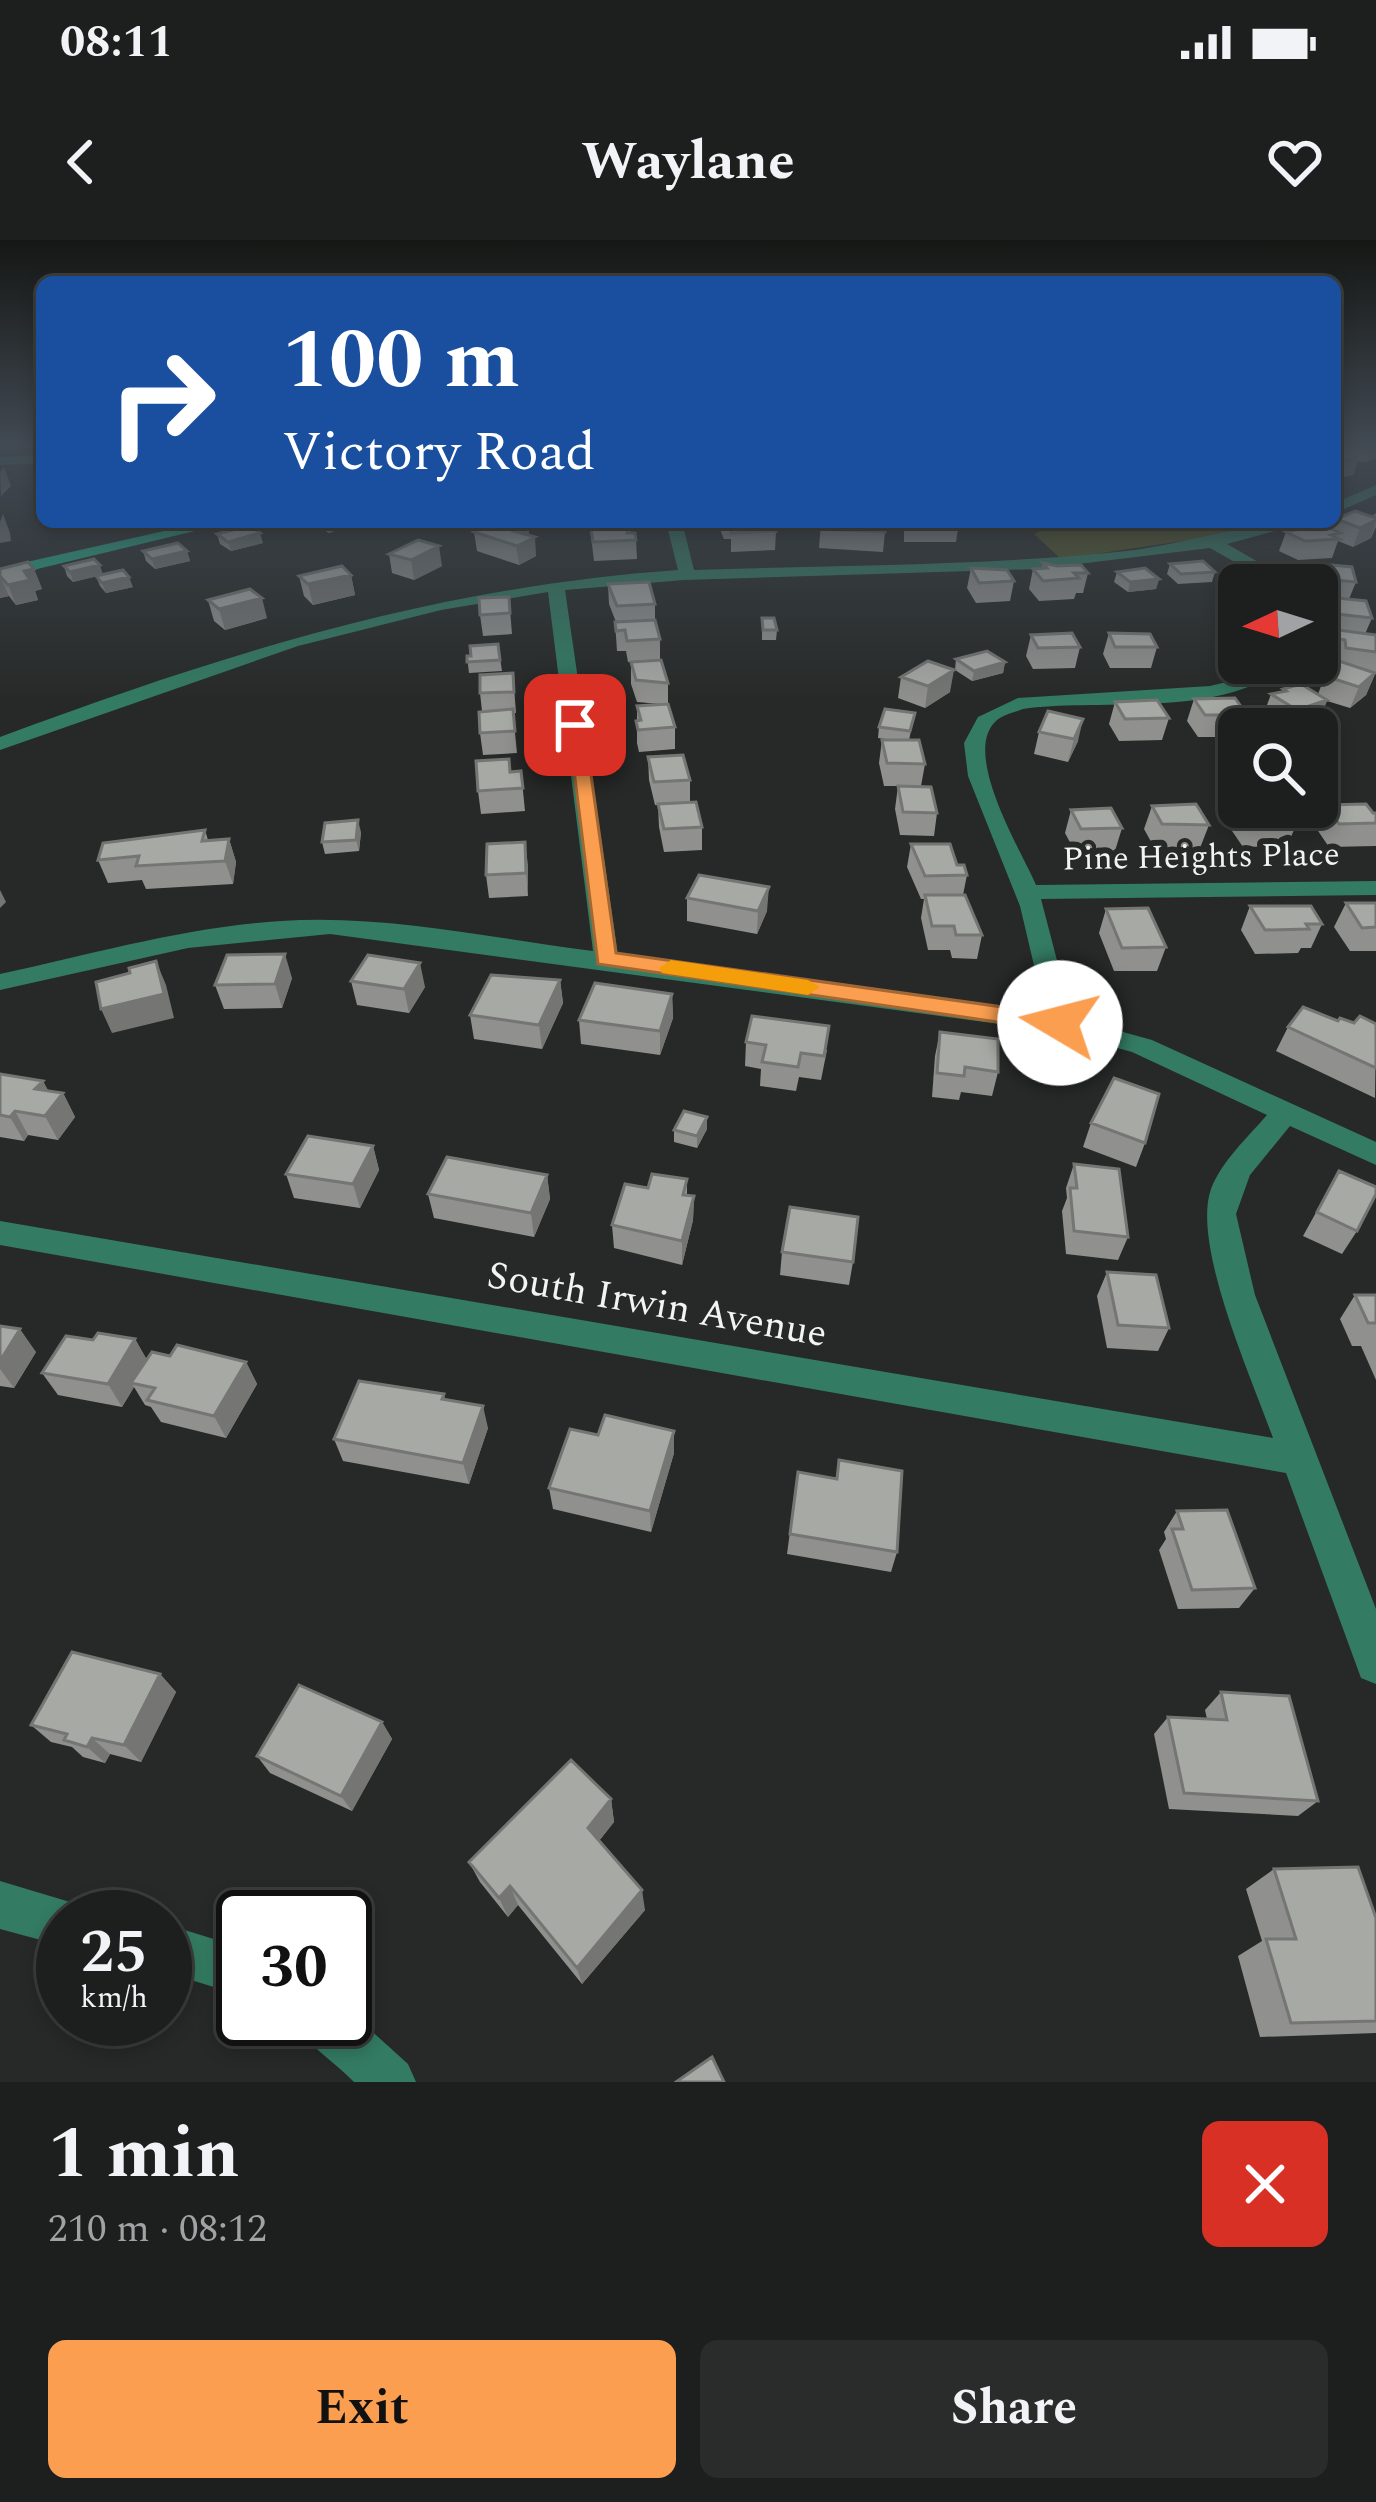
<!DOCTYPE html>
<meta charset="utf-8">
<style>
body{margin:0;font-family:Spectral,serif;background:#292c2a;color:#f1f3f6;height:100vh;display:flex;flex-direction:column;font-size:45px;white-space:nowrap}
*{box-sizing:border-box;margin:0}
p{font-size:39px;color:#a0a2a4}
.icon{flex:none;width:66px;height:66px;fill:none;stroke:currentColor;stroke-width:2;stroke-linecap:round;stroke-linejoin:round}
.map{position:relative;height:1842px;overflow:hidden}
.panel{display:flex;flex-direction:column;background:#1c1f1d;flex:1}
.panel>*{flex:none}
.guide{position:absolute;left:36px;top:36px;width:1305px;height:252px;border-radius:18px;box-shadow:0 6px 18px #0003,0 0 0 3px #3a3d3b;background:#1a4fa0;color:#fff;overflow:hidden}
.needle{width:78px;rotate:266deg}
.controls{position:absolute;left:1218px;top:324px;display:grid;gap:24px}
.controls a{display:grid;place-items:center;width:120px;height:120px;border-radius:18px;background:#1c1f1d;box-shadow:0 6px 18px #0003,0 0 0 3px #3a3d3b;font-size:60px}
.speed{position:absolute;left:36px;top:1650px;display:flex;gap:24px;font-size:60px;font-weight:700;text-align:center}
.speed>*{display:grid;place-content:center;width:156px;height:156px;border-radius:50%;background:#1c1f1d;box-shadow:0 6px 18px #0003,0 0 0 3px #3a3d3b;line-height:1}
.speed small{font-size:30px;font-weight:400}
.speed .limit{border:6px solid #111;border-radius:18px;background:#fff;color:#111}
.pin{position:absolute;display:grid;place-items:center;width:102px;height:102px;color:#fff;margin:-51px;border-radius:24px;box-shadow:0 6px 18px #0006}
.me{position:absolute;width:132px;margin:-66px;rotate:278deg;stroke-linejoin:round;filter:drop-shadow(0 0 9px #0008)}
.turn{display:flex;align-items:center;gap:42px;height:252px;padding:0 48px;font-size:54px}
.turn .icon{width:156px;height:156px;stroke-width:2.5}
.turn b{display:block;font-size:84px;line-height:102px}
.round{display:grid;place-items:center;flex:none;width:126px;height:126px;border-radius:18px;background:#292c2a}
.headline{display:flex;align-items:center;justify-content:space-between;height:204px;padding:0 48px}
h1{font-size:72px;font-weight:700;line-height:90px}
.primary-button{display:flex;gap:24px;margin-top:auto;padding:24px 48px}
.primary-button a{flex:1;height:138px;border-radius:18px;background:#fb9e50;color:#111;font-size:48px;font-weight:700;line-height:138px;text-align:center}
.primary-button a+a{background:#292c2a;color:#f1f3f6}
.status{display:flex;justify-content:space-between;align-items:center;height:84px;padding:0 60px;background:#1c1f1d;direction:ltr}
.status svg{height:33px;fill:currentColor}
header{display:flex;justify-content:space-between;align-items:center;height:156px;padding:0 48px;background:#1c1f1d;font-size:54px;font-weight:700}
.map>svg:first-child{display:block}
</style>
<div class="status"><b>08:11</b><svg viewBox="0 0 49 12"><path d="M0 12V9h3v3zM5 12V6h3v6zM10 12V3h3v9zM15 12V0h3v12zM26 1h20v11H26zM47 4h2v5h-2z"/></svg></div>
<header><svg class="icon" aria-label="back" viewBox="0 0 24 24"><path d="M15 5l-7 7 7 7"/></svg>Waylane<svg class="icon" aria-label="heart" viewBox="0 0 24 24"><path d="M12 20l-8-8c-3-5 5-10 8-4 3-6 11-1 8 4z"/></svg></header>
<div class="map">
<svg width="1376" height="1842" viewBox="0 0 1376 1842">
<rect width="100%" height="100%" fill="#262927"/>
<!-- forest -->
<path fill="#50541f" d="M1060 282H1269L1210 297 1061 319 1034 294Z"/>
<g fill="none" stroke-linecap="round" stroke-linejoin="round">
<!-- street -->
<path fill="#337b62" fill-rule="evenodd" d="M42 215V223L0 225V217Z
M1376 245V255L1335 273V263Z
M666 282H682L694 330C835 325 976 326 1117 312 1181 306 1244 282 1308 282L1227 304 1260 323 1272 345H1256L1247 329 1210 308 1037 329 684 340 565 350 618 715 1045 772 1020 666 968 536 964 503 978 477 1018 458 1210 446 1243 438 1264 423H1285C1230 480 1098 458 1023 469 1015 472 1002 475 996 481 961 513 1021 610 1036 645L1376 641V655L1041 659 1072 778 1152 800 1376 902V925L1290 886 1250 935 1236 974 1255 1055 1376 1369V1444L1361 1438 1286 1233 0 1005V981L1273 1198C1253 1141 1191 1005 1211 949 1222 921 1247 898 1267 875L1132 812 1059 792 330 694 188 708 0 750V734C93 714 186 687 281 681 384 674 490 698 593 711L548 352 441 370 298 406 0 510V497C225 413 437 347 678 330Z
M0 1641 80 1665 85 1677H63V1706L0 1689Z
M165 1684 243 1708V1756L165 1732Z
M345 1767 408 1824 416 1842H354C334 1821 305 1805 294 1779H345Z"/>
<!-- secondary -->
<path fill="#24aa83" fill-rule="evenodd" d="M204 282H232L0 338V328Z"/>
</g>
<!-- wall -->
<path fill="#90918e" d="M1343 206H1376V218L1366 222 1358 221 1353 235 1338 238 1335 243V211L1341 212Z
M1376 273V287L1371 298 1353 307 1338 301 1332 318 1298 320 1279 311 1286 292 1332 289 1336 279 1371 277Z
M310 282H358L329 293Z
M586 282H630L631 293 636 300 637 319 594 321 590 288H587Z
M722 282H772L776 291 775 310 731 312V299H724L721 292Z
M821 282 885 292 883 312 819 308Z
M904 282H959L956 302H904Z
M528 284 529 295 536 316 519 325 477 311 474 292Z
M217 294 263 303 231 311 220 304Z
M143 311H187L190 321 155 329 146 321Z
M389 314 442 326 414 340 392 333Z
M1043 323 1088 333 1083 353H1076L1074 359 1039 361 1029 349 1033 329 1042 328Z
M1170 324 1215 332 1212 342 1178 344 1167 334Z
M1321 324 1356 342 1349 359 1372 378 1365 394 1376 395V432L1366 455 1350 468 1327 461 1318 482 1297 489H1283L1263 476 1271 454 1282 452 1283 449 1318 454 1325 436 1337 423V421L1331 420 1330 411 1336 396 1329 395 1320 378 1327 360 1317 359V345L1314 344Z
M64 326 103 335 133 347 106 353 100 346 96 336 73 342 67 336Z
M971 328 1014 341 1010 361 976 363 967 348Z
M0 329H34L42 349 35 351 38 360 16 365 9 356 0 358Z
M1117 332 1159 339 1156 349 1128 352 1114 342Z
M351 335 355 355 313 365 304 356 299 336Z
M608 344 655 364V380L660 399V420L668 443V464L675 487V509L639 512 637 503V466L660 464 637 462 631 444V422L652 421 628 422 626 411H617L615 382H616L609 364Z
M509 357 512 394 483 396 480 375Z
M208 360 267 378 225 390 214 381Z
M762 378 777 390 776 400H762Z
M1109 393 1157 407 1151 428H1110L1103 414Z
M1031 395 1080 407 1075 428 1033 429 1026 416Z
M498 404 502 431 469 433 467 416Z
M956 419 1005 422 1003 433 972 441 955 430Z
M513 433 516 473H513L517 513 483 515 480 493 482 471 480 453Z
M901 437 950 452 925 468 898 458Z
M1194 459 1247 475 1242 489H1239V497H1198L1187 481Z
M1115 462 1169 478 1162 500 1119 501 1109 484Z
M915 473 909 500 925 524 921 546H884L879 523 882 500H893L878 498 879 487Z
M1039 492 1078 501 1068 522 1034 514Z
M648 517 690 540V562L702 587V610L664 612 659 587 658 565H655L649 540Z
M521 531 525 571 481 574 478 551 510 532Z
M898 546 937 573 934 596 900 595 895 569Z
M1239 565V567H1286L1297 583 1287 606 1243 607 1230 588Z
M1326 565 1376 573V606L1329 607 1316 588Z
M1152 566 1209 585 1200 608 1154 607 1144 589Z
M1071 570 1122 588 1115 611 1075 612 1065 593Z
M205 590 208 600 229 599 236 622 233 644 146 649 142 640 108 643 98 620Z
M361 592 359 611 325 614 322 602Z
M525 602 528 656 489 658 486 635Z
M911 604 957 625 967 635 963 655 982 695 977 719 952 718 950 710H928L921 678 924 659H921L907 627Z
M687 658 767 671 757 694 687 681Z
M1346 663H1376V711H1350L1334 687Z
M1250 666 1322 684 1311 708H1301L1298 713 1255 714 1241 690Z
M1106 669 1166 707 1157 731H1114L1099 693Z
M292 738 282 768 224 769 215 745Z
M560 740 563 763 542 809 474 799 470 775Z
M351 741 425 747 409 773 357 765Z
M672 754 673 778 660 815 581 804 579 780Z
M1338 781 1376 784 1375 858 1276 811 1288 787Z
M940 792 998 832 992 856 961 852 959 860 932 857 935 816Z
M746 802 827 810 821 840 799 837 796 851 760 846 761 829 745 826Z
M0 834 43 841 48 851 63 853 75 877 58 900 28 895 24 901 0 897Z
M707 877V889L697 908 674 902V890Z
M1091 883 1145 903 1136 927 1083 907Z
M373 906 379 930 360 968 294 958 286 934Z
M1074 924 1128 997 1118 1020 1066 1014 1062 971 1067 958 1066 948Z
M1339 931 1357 991 1342 1014 1303 996Z
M547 935 550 959 534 997 434 978 428 954Z
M687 939V955L694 956 693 980 682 1025 614 1008 612 985 648 948Z
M782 1012 853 1022 849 1045 780 1035Z
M1107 1032 1169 1088 1158 1111 1107 1108 1097 1056Z
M1355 1055H1376V1140L1361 1106H1352L1340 1079Z
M0 1086 36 1112 14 1148 0 1146Z
M135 1099 147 1120 170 1116 246 1122 257 1144 226 1198 161 1182 151 1167 145 1165 134 1147 122 1167 58 1155 42 1133 93 1100Z
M444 1154 445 1160 488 1188 469 1244 343 1221 334 1199Z
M674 1191V1213L651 1292 553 1269 549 1248 598 1195Z
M839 1220 897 1312 891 1332 787 1314 798 1232 836 1238Z
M1177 1271 1255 1348 1239 1368 1178 1369 1159 1310 1166 1299 1164 1292Z
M160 1434 176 1452 141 1522 110 1514 105 1523 83 1517 72 1507 51 1502 31 1485Z
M1221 1452 1318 1561 1298 1576 1169 1569 1154 1494 1168 1477 1207 1479 1205 1470Z
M382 1482 392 1499 352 1571 270 1533 257 1516Z
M611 1559 614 1582 599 1601 645 1670 582 1744 518 1665 508 1677 480 1642 469 1622Z
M1274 1629 1376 1678V1793L1260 1797 1238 1716 1262 1701 1246 1649Z"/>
<!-- shaded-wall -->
<path fill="#757674" d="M1372 206H1376V218L1366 222Z
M1359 217 1353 235 1338 238 1335 243V235L1341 220Z
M4 227 11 246 1 256 0 232Z
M3 274 10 293 11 301 0 303V282Z
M1376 280 1371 298 1353 307 1360 288Z
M326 282H358L329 293Z
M528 284 529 300 535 297 536 316 519 325 514 291Z
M260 293 263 303 231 311 228 302Z
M439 306 442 326 414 340 411 320Z
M187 311 190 321 155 329 152 319Z
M100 325 103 335 73 342 70 332Z
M34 329 42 349 35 351 38 360 16 365 8 345 24 331Z
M351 335 355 355 313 365 308 344Z
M0 336 9 356 0 358Z
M129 337 133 347 106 353 102 343Z
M1159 339 1156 349 1128 352 1130 342Z
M262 358 267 378 225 390 219 369Z
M1005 422 1003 433 972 441 974 431Z
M954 430 950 452 925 468 928 446Z
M1375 433 1366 455 1350 468 1359 447Z
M1327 460 1318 482 1297 489H1289L1297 470Z
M1083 479 1078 501 1068 522 1074 499Z
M358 580 361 592 359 611 356 600Z
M229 599 236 622 233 644 225 621Z
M525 602 528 625V656L526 633Z
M769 647 767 671 757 694 758 671Z
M0 650 6 662 0 668Z
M285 714 292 738 282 768 275 744Z
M156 721 166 745 174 778 112 793 101 769Z
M420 723 425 747 409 773 404 749Z
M560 740 563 763 542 809 539 785Z
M672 754 673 778 660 815V791Z
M43 841 55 863 63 853 75 877 58 900 45 876 35 849Z
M15 871 28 895 24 901 10 877Z
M707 877V889L697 908V896Z
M373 906 379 930 360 968 353 944Z
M547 935 550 959 534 997 531 973Z
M694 956 693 980 682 1025V1001Z
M20 1089 36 1112 14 1148 0 1129V1121Z
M135 1099 148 1122 131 1143 134 1147 122 1167 108 1144Z
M246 1122 257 1144 226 1198 214 1176Z
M483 1166 488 1188 469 1244 463 1223Z
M674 1191V1213L651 1292 650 1271Z
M160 1434 176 1452 141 1522 124 1505Z
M382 1482 392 1499 352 1571 341 1556Z
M92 1498 110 1514 105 1523 87 1507Z
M611 1559 614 1582 592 1609 588 1588Z
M510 1646 518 1665 508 1677 499 1658Z
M642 1650 645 1670 582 1744 577 1728Z"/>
<!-- building -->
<path fill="#a7a9a5" stroke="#757674" stroke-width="3" d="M1335 210 1359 217 1341 220 1335 219Z
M1355 271 1376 278V280L1360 288 1336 279Z
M494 282H519L528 284 514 291 535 297 517 306 474 292Z
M590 282H629L627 293H635L636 300 593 302Z
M732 282H772L776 291 731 293Z
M821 282H885V292L820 289Z
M959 282V283L906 282Z
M1320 284 1340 293 1331 295 1339 299 1305 301 1286 292Z
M249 286 260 293 228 302 217 294Z
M418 300 439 306 411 320 389 314Z
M178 303 187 311 152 319 143 311Z
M94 319 100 325 70 332 64 326Z
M1203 321 1215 332 1181 334 1170 324Z
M28 322 34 329 24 331 30 340 8 345 0 336V329Z
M1043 323 1057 326 1081 325 1088 333H1074L1079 338 1043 341 1033 329 1047 328Z
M1321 324 1352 327 1356 342 1324 339Z
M342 326 351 335 308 344 299 336Z
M971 328 1007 330 1014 341 979 343Z
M1145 328 1159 339 1130 342 1117 332Z
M123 330 129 337 102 343 96 336Z
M649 342 655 364 617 366 608 344Z
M250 349 262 358 219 369 208 360Z
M509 357 510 373 480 375 479 358Z
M1328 357 1366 361 1372 378 1337 374Z
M762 378H774L777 390H763Z
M655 380 660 399 627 401 625 390 616 391 615 382Z
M1338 390 1376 395V412L1346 408 1345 400 1339 399Z
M1072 393 1080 407 1038 408 1031 395Z
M1109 393 1150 394 1157 407H1115Z
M498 404 500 420 467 422V416H471L470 406Z
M987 411 1005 422 974 431 956 419Z
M661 420 668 443 636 440 631 422Z
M928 421 954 430 928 446 901 437Z
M1339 421 1375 433 1359 447 1325 436Z
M513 433 514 452 480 453V435Z
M1301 444 1327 460 1297 470 1271 454 1286 451 1283 449Z
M1235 458 1247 475H1205L1194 459Z
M1157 460 1169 478 1125 479 1115 462Z
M668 464 675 487 638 490 636 481 641 480 637 466Z
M513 469 515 491 480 493 479 472Z
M885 469 915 473 910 491 879 487Z
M1048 471 1083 479 1074 499 1039 492Z
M882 500H919L925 524 887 523Z
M683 515 690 540 654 542 648 517Z
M509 519 510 532 521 531 523 548 478 551 476 521Z
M898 546 931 547 937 573 903 572Z
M696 562 702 587 664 589 658 564Z
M1196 564 1209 585 1162 584 1152 566Z
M1366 564 1373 573H1376V583L1339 584 1326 565Z
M1240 567H1286L1297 583 1252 584Z
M1111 568 1122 588 1081 589 1071 570Z
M358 580 356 600 322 602 325 583Z
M205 590 202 601 229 599 225 621 136 626 139 616 98 620 103 603Z
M525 602 526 633 486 635 487 604Z
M911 604H950L957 625H964L967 635 925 636Z
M699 635 769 647 758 671 687 658Z
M925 655H965L982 695H956L954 686H932Z
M1346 663H1376V687L1362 688Z
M1250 666H1311L1322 684H1306L1309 689 1265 690Z
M1148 668 1166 707 1122 708 1106 669Z
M285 714 275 744 215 745 227 715Z
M368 715 420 723 404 749 351 741Z
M156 721 164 754 101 769 96 742 130 733 129 728Z
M491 735 560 740 539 785 470 775Z
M595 743 672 754 660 791 579 780Z
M1303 767 1338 781 1340 778 1354 783 1360 776 1376 784V828L1288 787Z
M752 776 829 786 824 816 801 813 798 827 762 822 766 805 746 802Z
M940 792 998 799V832L965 827 964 836 937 833Z
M0 834 43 841 35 849 63 853 45 876 15 871 10 877 0 875Z
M1114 838 1159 854 1145 903 1091 883Z
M684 871 707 877 697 896 674 890Z
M308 896 373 906 353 944 286 934Z
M447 917 547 935 531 973 428 954Z
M1074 924 1119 929 1128 997 1074 991 1070 948H1077Z
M1339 931 1376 947V954L1357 991 1317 972Z
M652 934 687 939 683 955 694 956 682 1001 612 985 625 944 648 948Z
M790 967 858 977 853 1022 782 1012Z
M1107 1032 1156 1035 1169 1088 1118 1085Z
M1355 1055H1376V1083H1368Z
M0 1086 20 1089 0 1121Z
M98 1093 135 1099 108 1144 42 1133 66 1096 93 1100Z
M177 1105 246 1122 214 1176 147 1160 155 1148 131 1143 152 1112 170 1116Z
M359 1141 444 1154 442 1159 483 1166 463 1223 334 1199Z
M605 1175 674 1191 650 1271 549 1248 570 1189 598 1195Z
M839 1220 902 1231 897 1312 790 1294 798 1232 837 1239Z
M1227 1270 1255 1348 1192 1350 1172 1289H1183L1177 1271Z
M72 1412 160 1434 124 1505 92 1498 87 1507 64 1500 67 1494 31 1485Z
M299 1445 382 1482 341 1556 257 1516Z
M1221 1452 1289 1456 1318 1561 1184 1553 1168 1477 1227 1480Z
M571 1520 611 1559 588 1588 642 1650 577 1728 510 1646 499 1658 469 1622Z
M1358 1627 1376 1678V1781L1291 1783 1266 1699H1296L1274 1629Z
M712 1817 724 1842H676Z"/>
<!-- sky -->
<linearGradient id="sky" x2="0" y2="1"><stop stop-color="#151715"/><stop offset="0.44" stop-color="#414952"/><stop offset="1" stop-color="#414952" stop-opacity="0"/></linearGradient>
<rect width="1376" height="464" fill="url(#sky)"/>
<!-- route -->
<path fill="#fb9e50" stroke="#a36734" stroke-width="3" d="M568 482 584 485 616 713 1060 775 1072 783 1060 791 598 724Z"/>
<!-- slow -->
<path fill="#f59e0b" d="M671 720 808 740 820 747 808 755 662 733 659 728Z"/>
<g text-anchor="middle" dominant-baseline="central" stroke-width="12" stroke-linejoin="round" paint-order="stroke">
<!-- far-street labels -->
<g font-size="33" fill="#f1f4f2" stroke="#262927">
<text transform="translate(1201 617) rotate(-1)">Pine Heights Place</text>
</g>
<!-- street labels -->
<g font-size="39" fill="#f1f4f2" stroke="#262927">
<text transform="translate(657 1065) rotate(10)">South Irwin Avenue</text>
</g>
</g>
</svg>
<div class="controls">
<a><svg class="needle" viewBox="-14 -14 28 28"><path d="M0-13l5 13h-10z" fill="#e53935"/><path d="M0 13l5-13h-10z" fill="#a0a2a4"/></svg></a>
<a><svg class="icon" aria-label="search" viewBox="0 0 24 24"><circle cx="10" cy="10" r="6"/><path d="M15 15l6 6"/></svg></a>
</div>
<div class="speed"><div>25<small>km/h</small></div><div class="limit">30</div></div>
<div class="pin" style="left:575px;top:485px;background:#d93025"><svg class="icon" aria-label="arrive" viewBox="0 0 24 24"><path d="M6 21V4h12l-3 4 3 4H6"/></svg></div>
<svg class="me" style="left:1060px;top:783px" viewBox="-20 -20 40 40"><circle r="19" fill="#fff"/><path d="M0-13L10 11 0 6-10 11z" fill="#fb9e50"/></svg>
<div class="guide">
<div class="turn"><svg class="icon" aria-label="right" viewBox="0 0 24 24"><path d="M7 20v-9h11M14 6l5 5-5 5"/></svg><div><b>100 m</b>Victory Road</div></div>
</div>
</div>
<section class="panel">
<div class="headline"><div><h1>1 min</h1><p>210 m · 08:12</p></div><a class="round" style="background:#d93025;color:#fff"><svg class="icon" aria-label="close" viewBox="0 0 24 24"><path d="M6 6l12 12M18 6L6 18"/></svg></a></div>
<div class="primary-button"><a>Exit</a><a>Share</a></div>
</section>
